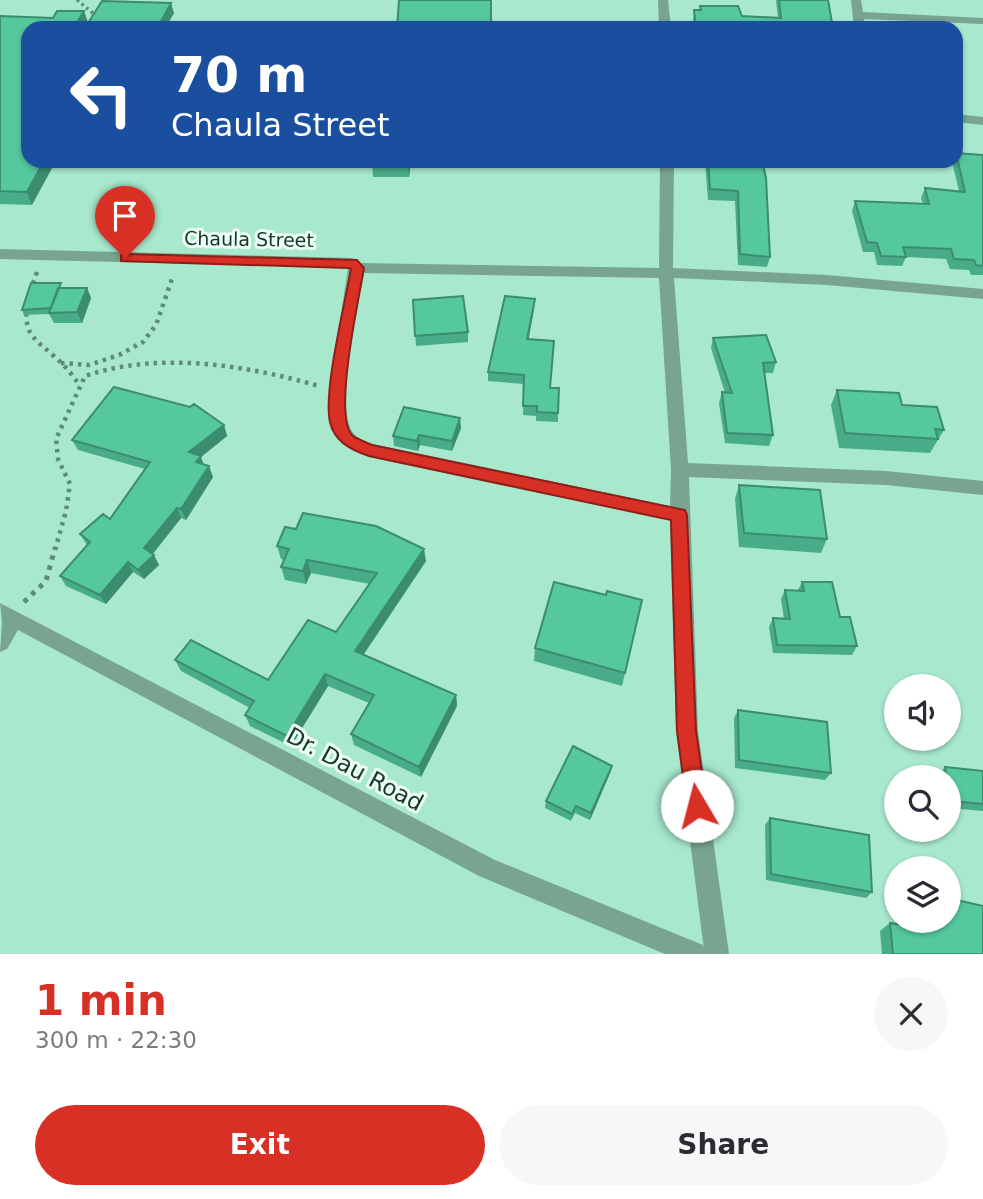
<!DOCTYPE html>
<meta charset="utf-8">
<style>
body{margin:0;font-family:"DejaVu Sans",sans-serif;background:#f7f7f7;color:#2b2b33;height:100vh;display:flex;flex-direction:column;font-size:26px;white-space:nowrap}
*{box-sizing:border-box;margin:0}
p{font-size:23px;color:#7c7c81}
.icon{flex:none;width:38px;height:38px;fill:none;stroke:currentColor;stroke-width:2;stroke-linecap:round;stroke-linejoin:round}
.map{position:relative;height:954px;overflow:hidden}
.drawer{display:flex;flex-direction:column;background:#fff;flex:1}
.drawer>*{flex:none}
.hud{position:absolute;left:21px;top:21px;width:942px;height:147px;border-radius:21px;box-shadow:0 2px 5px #0004;background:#1a4fa0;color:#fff;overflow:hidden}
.tools{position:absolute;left:884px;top:674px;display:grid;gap:14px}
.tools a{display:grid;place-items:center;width:77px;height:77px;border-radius:50%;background:#fff;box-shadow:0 2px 5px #0004;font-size:35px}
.pin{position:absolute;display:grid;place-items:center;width:60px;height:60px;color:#fff;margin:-72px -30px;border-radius:50% 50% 50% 0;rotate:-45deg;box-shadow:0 0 7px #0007}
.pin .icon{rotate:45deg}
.me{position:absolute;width:77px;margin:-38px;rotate:352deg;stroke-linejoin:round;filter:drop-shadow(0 0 5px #0008)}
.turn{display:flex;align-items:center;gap:24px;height:147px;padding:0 35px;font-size:32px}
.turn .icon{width:91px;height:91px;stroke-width:2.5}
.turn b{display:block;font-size:49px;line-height:60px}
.round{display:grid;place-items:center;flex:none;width:74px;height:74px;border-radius:37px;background:#f7f7f7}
.summary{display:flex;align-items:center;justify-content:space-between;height:119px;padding:0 35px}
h1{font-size:42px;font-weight:700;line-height:52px;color:#d93025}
.primary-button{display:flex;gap:14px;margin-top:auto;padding:14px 35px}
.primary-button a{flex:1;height:80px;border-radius:42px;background:#d93025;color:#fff;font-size:28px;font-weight:700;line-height:80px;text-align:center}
.primary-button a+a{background:#f7f7f7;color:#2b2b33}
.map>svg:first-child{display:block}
</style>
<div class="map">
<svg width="983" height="954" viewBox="0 0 983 954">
<rect width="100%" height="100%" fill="#a8e8cd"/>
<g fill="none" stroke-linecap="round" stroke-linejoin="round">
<!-- path-far2 -->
<path stroke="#5f8b78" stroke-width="3.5" stroke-dasharray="2.5 3.5" stroke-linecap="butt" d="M77 0 94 14"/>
<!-- path-far1 -->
<path stroke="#5f8b78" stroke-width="4.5" stroke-dasharray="3.5 5" stroke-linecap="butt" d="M37 272C8 351 44 331 80 386
M61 363 89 365 119 355 143 342 156 325 173 276
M55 550 66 511 70 484 58 459 56 439 85 376C159 351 245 365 319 386"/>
<!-- path -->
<path stroke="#5f8b78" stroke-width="5" stroke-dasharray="4.5 6" stroke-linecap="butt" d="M24 602 46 581 55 548"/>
<!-- street -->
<path fill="#78a491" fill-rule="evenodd" d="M658 0H668L671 28H659Z
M851 0H861L863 12 983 18V24L864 19 866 28H854Z
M956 114 983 117V125L956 122Z
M660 161H674L673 268 827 275 983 289V299L827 285 674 278 688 463 886 471 983 481V495L886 485 689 477 698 731 729 954H665L479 876 18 630 7 649 0 652 2 622 0 603 495 860 703 945 704 950 676 731 670 520 369 457 342 444 332 423 331 380 348 268 0 259V249L352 258 361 263 659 268ZM364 273 659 278 671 470 670 506 373 444C367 442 358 439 354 434 333 410 359 305 364 273Z"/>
</g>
<!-- wall -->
<path fill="#49ac88" d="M776 0H828L833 28H694L693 20 694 10H699L700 6 742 16 778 18Z
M84 11 88 23 85 28H28L32 205 0 204V16L53 18Z
M174 13 165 28H90L88 23Z
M956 153 983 155V275H971L969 270 950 269 946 259 906 257 902 266 877 265 874 252H863L852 211 855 201 923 204 921 198 925 188 959 191 952 162 953 161H956Z
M372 161H411L409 177H373Z
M452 161H487V165H452Z
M705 161H762L770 257 767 267 738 265 735 201 708 200Z
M63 288H87L91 298 82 323H54L49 314 24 315 22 310Z
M413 300 468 332V342L416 346Z
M534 309 528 339 550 388 558 413V422L536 421V416L523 415 524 384 488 381V372Z
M713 338 776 362 773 373H764L773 435 769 446 725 443 719 403 722 392 725 393 711 348Z
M837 390 902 405 944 430 930 453 839 448 831 405Z
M224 425 227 436 201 457 204 465 213 477 186 520 181 518 153 554 159 565 144 579 133 572 106 604 66 586 60 576 87 545 80 534 110 519 145 469 78 450 72 440Z
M461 428 452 451 420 445 418 451 394 446 393 436Z
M739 485 827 539 821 553 739 547 735 499Z
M277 546 426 561 363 655 456 695 457 706 421 777 354 745 351 734 369 703 328 686 291 746 250 726 245 715 250 708 181 671 175 660 268 680 336 632 370 584 311 573 306 584 285 580 281 567 284 560 281 559Z
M802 582 840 617 857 646 852 655 773 653 769 627 773 618 784 619 781 599 785 590H798Z
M606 595 642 600 622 686 534 661 535 648Z
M738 710 831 773 825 780 735 768 734 718Z
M945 767 983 771V811L948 808V777H939L938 775Z
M610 773 590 820 575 813 571 821 545 808 546 801Z
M770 818 872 892 866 898 766 880 765 825Z
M921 920H948L983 954H882L880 931 890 923 921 927Z"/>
<!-- shaded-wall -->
<path fill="#3c8c6f" d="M171 3 174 13 165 28H158Z
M84 11 88 23 85 28H73Z
M44 161H56L32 205 27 192Z
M408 161H411L409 177 408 162Z
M87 288 91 298 82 323 77 312Z
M535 299 534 309 527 348V339Z
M460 418 461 428 452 451V441Z
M224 425 227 436 201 457 204 466 196 462 189 452Z
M419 435 420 445 418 451 417 441Z
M209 466 213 477 186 520 181 509Z
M177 508 181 518 149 558 144 548Z
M424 549 426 561 358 663 355 651Z
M154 555 159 565 144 579 138 570Z
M307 560 311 573 306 584 303 571Z
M128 562 133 572 106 604 100 595Z
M325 674 328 686 291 746 287 736Z
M456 695 457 706 421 777 419 767Z
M612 766 610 773 590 820 591 813Z"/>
<!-- building -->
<path fill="#55c89e" stroke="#3c8c6f" stroke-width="2" d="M399 0H491V28H397Z
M779 0H828L833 28H696L694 10H701L700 6H738L742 16 781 18Z
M102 1 171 3 158 27 88 23Z
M57 11H84L73 28H28V161H44L27 192 0 191V16L53 18Z
M956 153 983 155V266L976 265 974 260 954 259 951 249 903 247 906 257 881 256 877 243 867 242 855 201 929 204 925 188 965 192Z
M372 161H408V162H372Z
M708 161H762L766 178 770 257 740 254 738 191 710 189Z
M31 283H61L51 308 22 310Z
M58 288H87L77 312 49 313Z
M463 296 468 332 415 336 413 300Z
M505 296 535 299 527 339 554 341 550 388H559L558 413 537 412V406H523L524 375 488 372Z
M766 335 776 362 763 363 773 435 727 433 722 392 732 393 713 338Z
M114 387 190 407 194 404 224 425 189 452 201 456 196 462 209 466 181 509 177 508 144 548 154 555 138 570 128 562 100 595 60 576 90 542 80 534 103 514 110 519 150 462 72 440Z
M837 390 899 393 902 405 937 407 944 430 935 429 938 439 845 433Z
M404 407 460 418 452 441 419 435 417 441 393 436Z
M739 485 820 490 827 539 744 533Z
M303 513 376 526 424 549 355 651 456 695 419 767 351 734 374 695 325 674 287 736 245 715 254 701 175 660 191 640 268 680 308 620 336 632 377 573 307 560 303 571 281 567 289 549 277 546 285 527 296 529Z
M554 582 606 595 607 591 642 600 625 673 535 648Z
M802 582H832L840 617H850L857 646 777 645 773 618 790 619 785 590 804 591Z
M738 710 827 722 831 773 739 760Z
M573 746 612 766 591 813 576 806 572 814 546 801Z
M945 767 983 771V804L952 801 948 777H947Z
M770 818 869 835 872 892 771 874Z
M948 898 983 906V954H893L890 923 932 929V920H948Z"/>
<!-- route -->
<path fill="#d93025" stroke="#8d1f18" stroke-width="2" d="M125 254 357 260 364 268C359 298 333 415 352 435 356 439 366 442 372 445L685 510 687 515 696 731 707 806 704 813 697 816 690 813 687 806 677 731 671 520 369 456C351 450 334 441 330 422 323 391 345 304 351 269L349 268 121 261V255Z"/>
<g text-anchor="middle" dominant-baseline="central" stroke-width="6" stroke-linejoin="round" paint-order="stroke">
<!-- street labels -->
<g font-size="19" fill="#1b352a" stroke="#ebfef5">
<text transform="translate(249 239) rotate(1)">Chaula Street</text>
</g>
<!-- near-street labels -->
<g font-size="23" fill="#1b352a" stroke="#ebfef5">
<text transform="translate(355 769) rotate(28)">Dr. Dau Road</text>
</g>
</g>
</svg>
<div class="tools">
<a><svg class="icon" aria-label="sound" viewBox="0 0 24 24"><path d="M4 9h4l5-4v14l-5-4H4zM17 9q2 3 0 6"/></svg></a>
<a><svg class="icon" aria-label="search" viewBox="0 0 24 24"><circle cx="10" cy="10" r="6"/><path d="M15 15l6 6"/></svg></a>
<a><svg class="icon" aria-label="layers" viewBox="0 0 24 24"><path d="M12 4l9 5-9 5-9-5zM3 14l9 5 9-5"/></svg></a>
</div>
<div class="pin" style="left:125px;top:258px;background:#d93025"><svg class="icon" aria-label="arrive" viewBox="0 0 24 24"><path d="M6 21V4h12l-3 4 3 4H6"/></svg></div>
<svg class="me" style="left:697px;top:806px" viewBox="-20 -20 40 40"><circle r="19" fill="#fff"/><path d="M0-13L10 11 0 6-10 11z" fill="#d93025"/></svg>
<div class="hud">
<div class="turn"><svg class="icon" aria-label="left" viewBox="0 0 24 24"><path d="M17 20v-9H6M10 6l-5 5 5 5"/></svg><div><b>70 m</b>Chaula Street</div></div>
</div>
</div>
<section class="drawer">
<div class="summary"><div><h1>1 min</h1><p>300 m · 22:30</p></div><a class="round"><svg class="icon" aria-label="close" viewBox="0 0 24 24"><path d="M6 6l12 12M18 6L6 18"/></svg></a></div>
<div class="primary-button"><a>Exit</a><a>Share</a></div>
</section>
